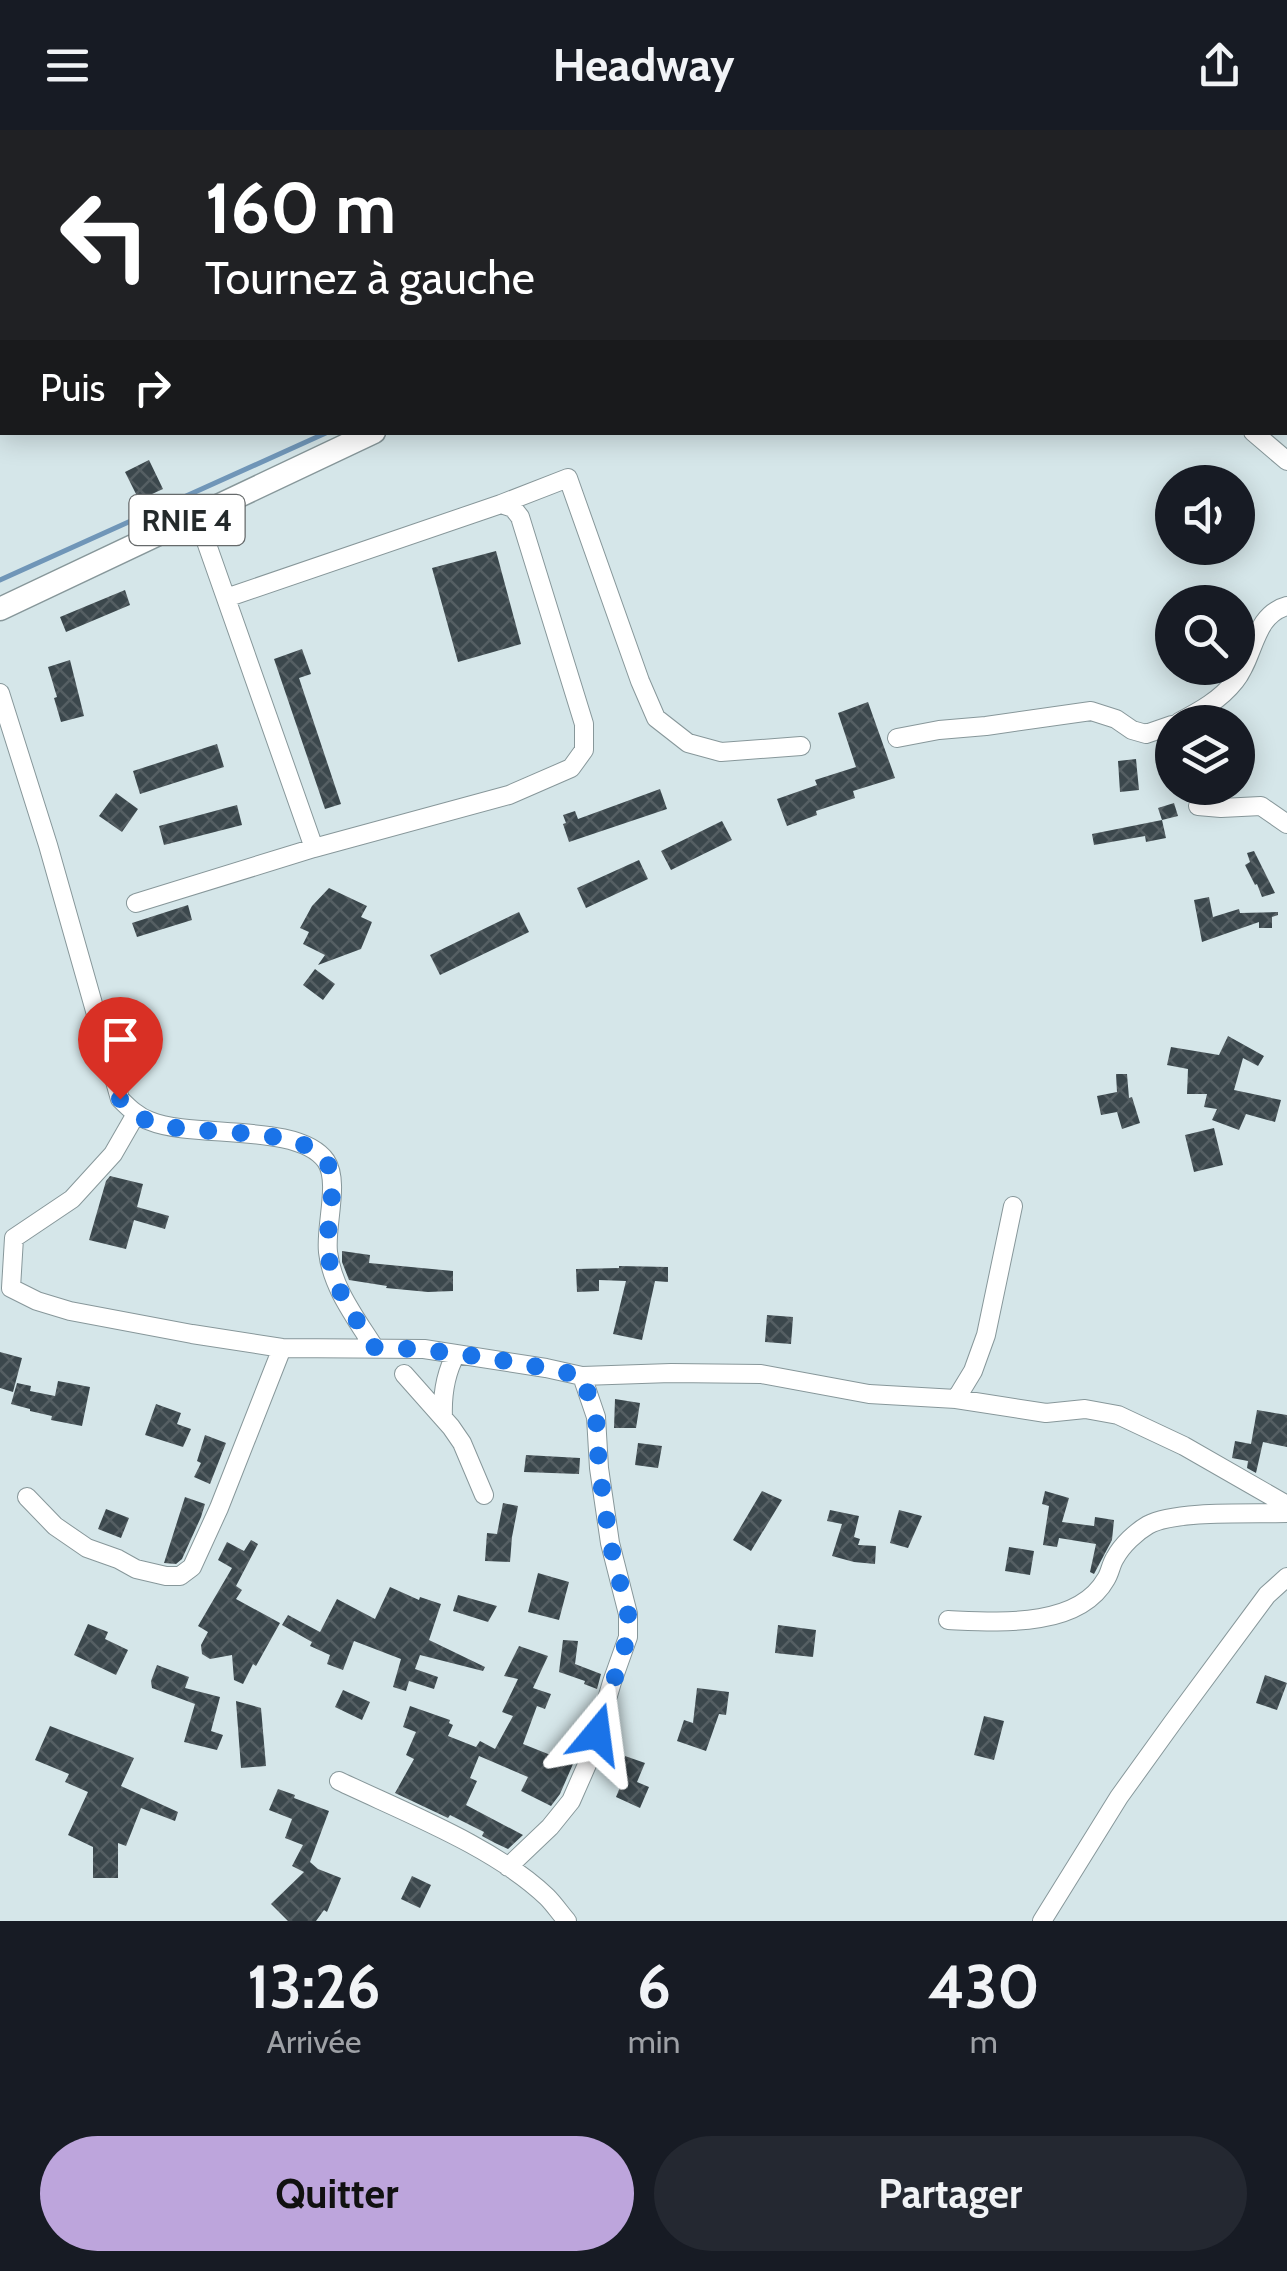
<!DOCTYPE html>
<html lang="fr">
<meta charset="utf-8">
<style>
body{margin:0;font-family:Cabin,sans-serif;background:#242831;color:#f1f3f6;height:100vh;display:flex;flex-direction:column;font-size:38px;white-space:nowrap}
*{box-sizing:border-box;margin:0}
p{font-size:32px;color:#9ea1a6}
.icon{flex:none;width:55px;height:55px;fill:none;stroke:currentColor;stroke-width:2;stroke-linecap:round;stroke-linejoin:round}
.map{position:relative;height:1791px;overflow:hidden}
.side{display:flex;flex-direction:column;background:#171b24;flex:1}
.side>*{flex:none}
.hud{position:absolute;left:0px;top:0px;width:1288px;height:305px;box-shadow:0 5px 25px #0003;background:#202124;color:#fff;overflow:hidden}
.controls{position:absolute;left:1155px;top:335px;display:grid;gap:20px}
.controls a{display:grid;place-items:center;width:100px;height:100px;border-radius:50%;background:#171b24;box-shadow:0 5px 25px #0003;font-size:50px}
.pin{position:absolute;display:grid;place-items:center;width:85px;height:85px;color:#fff;margin:-102px -42px;border-radius:50% 50% 50% 0;rotate:-45deg;box-shadow:0 0 10px #0007}
.pin .icon{rotate:45deg}
.me{position:absolute;width:110px;margin:-55px;rotate:16deg;stroke-linejoin:round;filter:drop-shadow(0 0 8px #0008)}
.turn{display:flex;align-items:center;gap:35px;height:210px;padding:0 40px;font-size:45px}
.turn .icon{width:130px;height:130px;stroke-width:2.5}
.turn b{display:block;font-size:70px;line-height:85px}
.then{display:flex;align-items:center;height:95px;padding:0 40px;background:#0003;gap:20px;font-size:38px}
.eta{display:flex;justify-content:space-evenly;align-items:center;height:170px;text-align:center}
.eta b{font-size:60px;font-weight:700;line-height:70px}
.primary-button{display:flex;gap:20px;margin-top:auto;padding:20px 40px}
.primary-button a{flex:1;height:115px;border-radius:60px;background:#bda5dc;color:#111;font-size:40px;font-weight:700;line-height:115px;text-align:center}
.primary-button a+a{background:#242831;color:#f1f3f6}
header{display:flex;justify-content:space-between;align-items:center;height:130px;padding:0 40px;background:#171b24;font-size:45px;font-weight:700}
.map>svg:first-child{display:block}
</style>
<header><svg class="icon" aria-label="menu" viewBox="0 0 24 24"><path d="M4 6h16M4 12h16M4 18h16"/></svg>Headway<svg class="icon" aria-label="share" viewBox="0 0 24 24"><path d="M12 15V3M7 8l5-5 5 5M5 13v7h14v-7"/></svg></header>
<div class="map">
<svg width="1287" height="1791" viewBox="0 0 1287 1791">
<defs>
<pattern id="building-cross-hatch" width="8" height="8" patternUnits="userSpaceOnUse" patternTransform="scale(2.5)"><rect width="8" height="8" fill="#3b474c"/><path d="M0 0l8 8M0 8l8-8" fill="none" stroke="#555f63"/></pattern>
</defs>
<rect width="100%" height="100%" fill="#d5e6e9"/>
<g fill="none" stroke-linecap="round" stroke-linejoin="round">
<!-- stream -->
<path stroke="#7096b8" stroke-width="5" d="M959 2 963 0
M0 450 328 302"/>
</g>
<!-- building -->
<path fill="url(#building-cross-hatch)" d="M149 330 163 359 139 370 125 342Z
M496 421 521 514 458 532 432 438Z
M125 460 130 475 66 502 60 487Z
M302 519 311 544 299 548 341 674 325 679 274 529Z
M70 530 84 586 61 592 54 568 57 567 48 537Z
M868 572 895 648 853 661 855 668 816 681 817 685 787 696 777 669 817 655 815 650 856 637 838 583Z
M217 614 224 637 140 664 133 641Z
M1136 629 1139 660 1120 662 1118 631Z
M660 659 667 679 569 712 563 694 566 693 563 685 575 681 578 689Z
M116 663 138 679 122 702 99 686Z
M1174 673 1178 686 1162 690 1166 708 1146 712 1145 706 1094 715 1092 704 1162 690 1158 678Z
M237 675 242 695 164 715 159 696Z
M722 691 732 710 671 740 661 721Z
M1254 721 1275 763 1262 767 1257 754 1255 755 1245 735 1250 732 1247 723Z
M639 730 648 749 586 778 577 758Z
M329 758 367 776 361 787 372 792 361 819 318 835 325 825 303 814 309 802 300 798 312 776Z
M1209 767 1213 787 1239 779 1240 783 1278 782V785L1272 787V798H1259V792L1202 812 1194 770Z
M188 775 192 790 137 807 132 793Z
M519 782 529 802 440 845 430 825Z
M315 839 335 854 323 870 303 855Z
M1228 906 1264 926 1258 936 1243 928 1234 960 1281 970 1275 992 1246 984 1239 1000 1212 990 1217 979 1204 977 1207 964H1187L1188 939 1167 935 1171 917 1219 925Z
M1116 944H1127L1129 968 1132 967 1140 993 1122 999 1117 982 1101 985 1097 966 1117 962Z
M1214 998 1223 1035 1194 1042 1185 1005Z
M110 1046 143 1054 137 1077 169 1086 165 1099 134 1090 126 1119 89 1110 106 1051Z
M342 1121 370 1125 369 1133 453 1141V1161L428 1162 386 1158 387 1156 349 1150 342 1132Z
M619 1136 668 1137V1152L655 1151 642 1210 613 1204 626 1151 599 1150V1161L577 1162 576 1139 619 1138Z
M767 1185 793 1187 791 1214 765 1212Z
M0 1222 22 1228 13 1262 0 1258Z
M58 1251 90 1257 82 1296 51 1290 52 1286 30 1281V1279L11 1274 17 1253 31 1256 30 1261 55 1266Z
M615 1269 640 1273 636 1298H614Z
M156 1274 181 1283 177 1294 191 1299 183 1317 145 1305Z
M1257 1280 1287 1285V1317L1263 1312 1256 1343 1247 1338 1248 1331 1232 1328 1235 1311 1251 1314Z
M205 1305 226 1313 210 1354 194 1347 201 1333 197 1331Z
M638 1313 662 1316 658 1338 635 1335Z
M526 1325 580 1328 579 1344 524 1342Z
M762 1361 782 1370 751 1421 733 1410Z
M1045 1361 1069 1368 1062 1392 1094 1396 1095 1387 1114 1390 1112 1410 1094 1444 1090 1442 1096 1414 1059 1408 1057 1417 1043 1415 1049 1376 1042 1374Z
M185 1367 205 1374 201 1387 182 1429 176 1434 164 1433Z
M503 1373 518 1376 512 1407 510 1432 485 1431 487 1403 497 1404Z
M106 1379 129 1388 121 1408 98 1399Z
M830 1380 859 1386 854 1407 860 1409 858 1415 876 1416 875 1434 854 1432 832 1426 842 1394 827 1391Z
M899 1380 922 1386 908 1418 890 1413Z
M251 1410 258 1414 236 1456 242 1460 236 1469 280 1493 256 1536 253 1534 243 1554 234 1550 232 1525 210 1529 202 1524 201 1515 208 1502 198 1496 232 1438 218 1430 227 1412 244 1421Z
M1009 1417 1034 1421 1030 1445 1005 1441Z
M538 1443 569 1452 559 1490 528 1482Z
M390 1457 419 1470 420 1467 441 1474 429 1510 485 1537 483 1541 420 1525 415 1539 438 1547 434 1559 409 1551 406 1561 393 1557 401 1529 354 1511 343 1540 327 1534 330 1525 310 1516 312 1512 282 1495 288 1485 320 1502 337 1469 375 1489Z
M458 1465 497 1476 488 1492 453 1481Z
M88 1494 108 1502 105 1509 128 1520 116 1545 74 1525Z
M778 1495 816 1500 813 1527 775 1523Z
M563 1510 578 1511 575 1534 601 1544 597 1559 584 1554 585 1551 559 1542Z
M519 1516 548 1526 533 1558 551 1564 545 1579 537 1576 523 1614 573 1634 560 1664 551 1676 521 1661 528 1647 479 1626 470 1648 477 1651 466 1675 523 1705 508 1719 495 1713 482 1706 484 1702 450 1685 448 1688 395 1663 414 1629 406 1625 416 1602 403 1597 410 1576 450 1590 449 1593 453 1595 448 1606 476 1617 480 1611 495 1619 513 1586 502 1582 518 1549 504 1546Z
M157 1535 189 1547 185 1558 220 1567 211 1601 223 1605 217 1620 184 1612 195 1574 152 1558 151 1551Z
M1265 1545 1287 1553 1277 1580 1256 1573Z
M697 1558 729 1562 726 1585 719 1584 706 1621 677 1611 684 1590 693 1593Z
M343 1560 370 1572 362 1590 335 1577Z
M236 1571 261 1578 266 1636 241 1638Z
M984 1586 1004 1591 994 1630 974 1625Z
M50 1596 134 1628 121 1656 178 1682 175 1691 141 1678 126 1716 118 1713V1748H93V1717L68 1705 88 1662 65 1652 69 1644 35 1630Z
M625 1626 645 1633 637 1652 649 1657 640 1678 616 1667 625 1645 619 1642Z
M278 1659 295 1665 294 1668 329 1681 310 1732 318 1739 341 1748 327 1782 324 1780 316 1791H288L271 1774 304 1742 292 1736 303 1715 285 1708 292 1689 269 1680Z
M412 1746 431 1755 420 1778 401 1769Z"/>
<g fill="none" stroke-linecap="round" stroke-linejoin="round">
<!-- minor casing -->
<g stroke="#87979a" stroke-width="20">
<path id="minor" d="M1182 0 1184 2
M482 2 483 0
M900 2 902 1 901 0
M1285 178 1287 179
M1253 302 1287 331
M501 374 568 348 640 551 656 588 688 613 721 622 801 616
M226 468 501 374 513 378 520 387 584 594V620L571 638 509 665 314 718
M0 563 48 715 120 969C129 978 138 987 150 991 193 1009 299 992 326 1031 340 1052 325 1096 328 1122 332 1157 355 1187 374 1217
M1179 592C1200 581 1220 570 1235 551 1255 527 1253 485 1287 476
M897 608 939 600 986 596 1091 581 1116 589 1132 600 1146 604 1172 595
M1198 676 1221 678 1261 676 1287 694
M136 773 314 718 197 386
M136 984 113 1024 72 1069 14 1108 11 1158 37 1171 70 1181 192 1204 282 1218 424 1219 546 1238 582 1246 671 1243 761 1244 869 1264 956 1269 973 1241 986 1205 1013 1076
M404 1244 451 1297 462 1313 484 1365
M956 1269 1046 1283 1085 1279 1118 1285 1184 1316 1287 1375
M443 1288C442 1265 445 1244 456 1224
M27 1367 55 1396 87 1418 118 1429 136 1439 166 1446H180L192 1437 219 1378 282 1218
M948 1490C996 1492 1078 1499 1106 1449 1110 1443 1111 1434 1115 1428 1122 1415 1136 1402 1148 1395 1175 1380 1254 1384 1287 1383
M339 1651C404 1682 495 1717 547 1767 554 1774 560 1783 567 1791
M508 1737 550 1697 571 1671 589 1630 612 1552 628 1507V1484L610 1413 599 1338 596 1287 582 1246
M1042 1791 1119 1667 1173 1592 1267 1465 1287 1447"/>
</g>
<!-- major casing -->
<g stroke="#87979a" stroke-width="25">
<path id="major" d="M1000 2 1006 0
M0 479 374 302"/>
</g>
<!-- path -->
<path stroke="#8e9a9c" stroke-width="2.5" stroke-dasharray="5 5" stroke-linecap="butt" d="M704 0 707 2"/>
<!-- minor -->
<use href="#minor" stroke="#fff" stroke-width="18"/>
<!-- major -->
<use href="#major" stroke="#fff" stroke-width="22"/>
</g>
<g fill="none" stroke-linecap="round" stroke-linejoin="round">
<!-- route -->
<path stroke="#1a73e8" stroke-width="18" stroke-dasharray="0 32.4" d="M120 969C129 978 138 987 150 992 193 1008 299 993 326 1031 340 1052 325 1096 328 1122 332 1157 355 1187 374 1217 444 1219 514 1231 582 1246L596 1287 599 1338 610 1413 628 1484V1506L597 1604"/>
</g>
<g text-anchor="middle" dominant-baseline="central" stroke-width="10" stroke-linejoin="round" paint-order="stroke">
<!-- shield labels -->
<rect fill="#fff" stroke="#666a6b" stroke-width="2.5" x="129.5" y="365" width="115" height="50" rx="8"/>
<g font-size="30" font-weight="bold" fill="#242a2b">
<text x="187" y="390">RNIE 4</text>
</g>
</g>
</svg>
<div class="controls">
<a><svg class="icon" aria-label="sound" viewBox="0 0 24 24"><path d="M4 9h4l5-4v14l-5-4H4zM17 9q2 3 0 6"/></svg></a>
<a><svg class="icon" aria-label="search" viewBox="0 0 24 24"><circle cx="10" cy="10" r="6"/><path d="M15 15l6 6"/></svg></a>
<a><svg class="icon" aria-label="layers" viewBox="0 0 24 24"><path d="M12 4l9 5-9 5-9-5zM3 14l9 5 9-5"/></svg></a>
</div>
<div class="pin" style="left:120px;top:969px;background:#d93025"><svg class="icon" aria-label="arrive" viewBox="0 0 24 24"><path d="M6 21V4h12l-3 4 3 4H6"/></svg></div>
<svg class="me" style="left:597px;top:1604px" viewBox="-20 -20 40 40"><path d="M0-17L14 15 0 8-14 15z" fill="#1a73e8" stroke="#fff" stroke-width="4"/></svg>
<div class="hud">
<div class="turn"><svg class="icon" aria-label="left" viewBox="0 0 24 24"><path d="M17 20v-9H6M10 6l-5 5 5 5"/></svg><div><b>160 m</b>Tournez à gauche</div></div>
<div class="then">Puis<svg class="icon" aria-label="right" viewBox="0 0 24 24"><path d="M7 20v-9h11M14 6l5 5-5 5"/></svg></div>
</div>
</div>
<section class="side">
<div class="eta">
<div><b>13:26</b><p>Arrivée</p></div>
<div><b>6</b><p>min</p></div>
<div><b>430</b><p>m</p></div>
</div>
<div class="primary-button"><a>Quitter</a><a>Partager</a></div>
</section>
